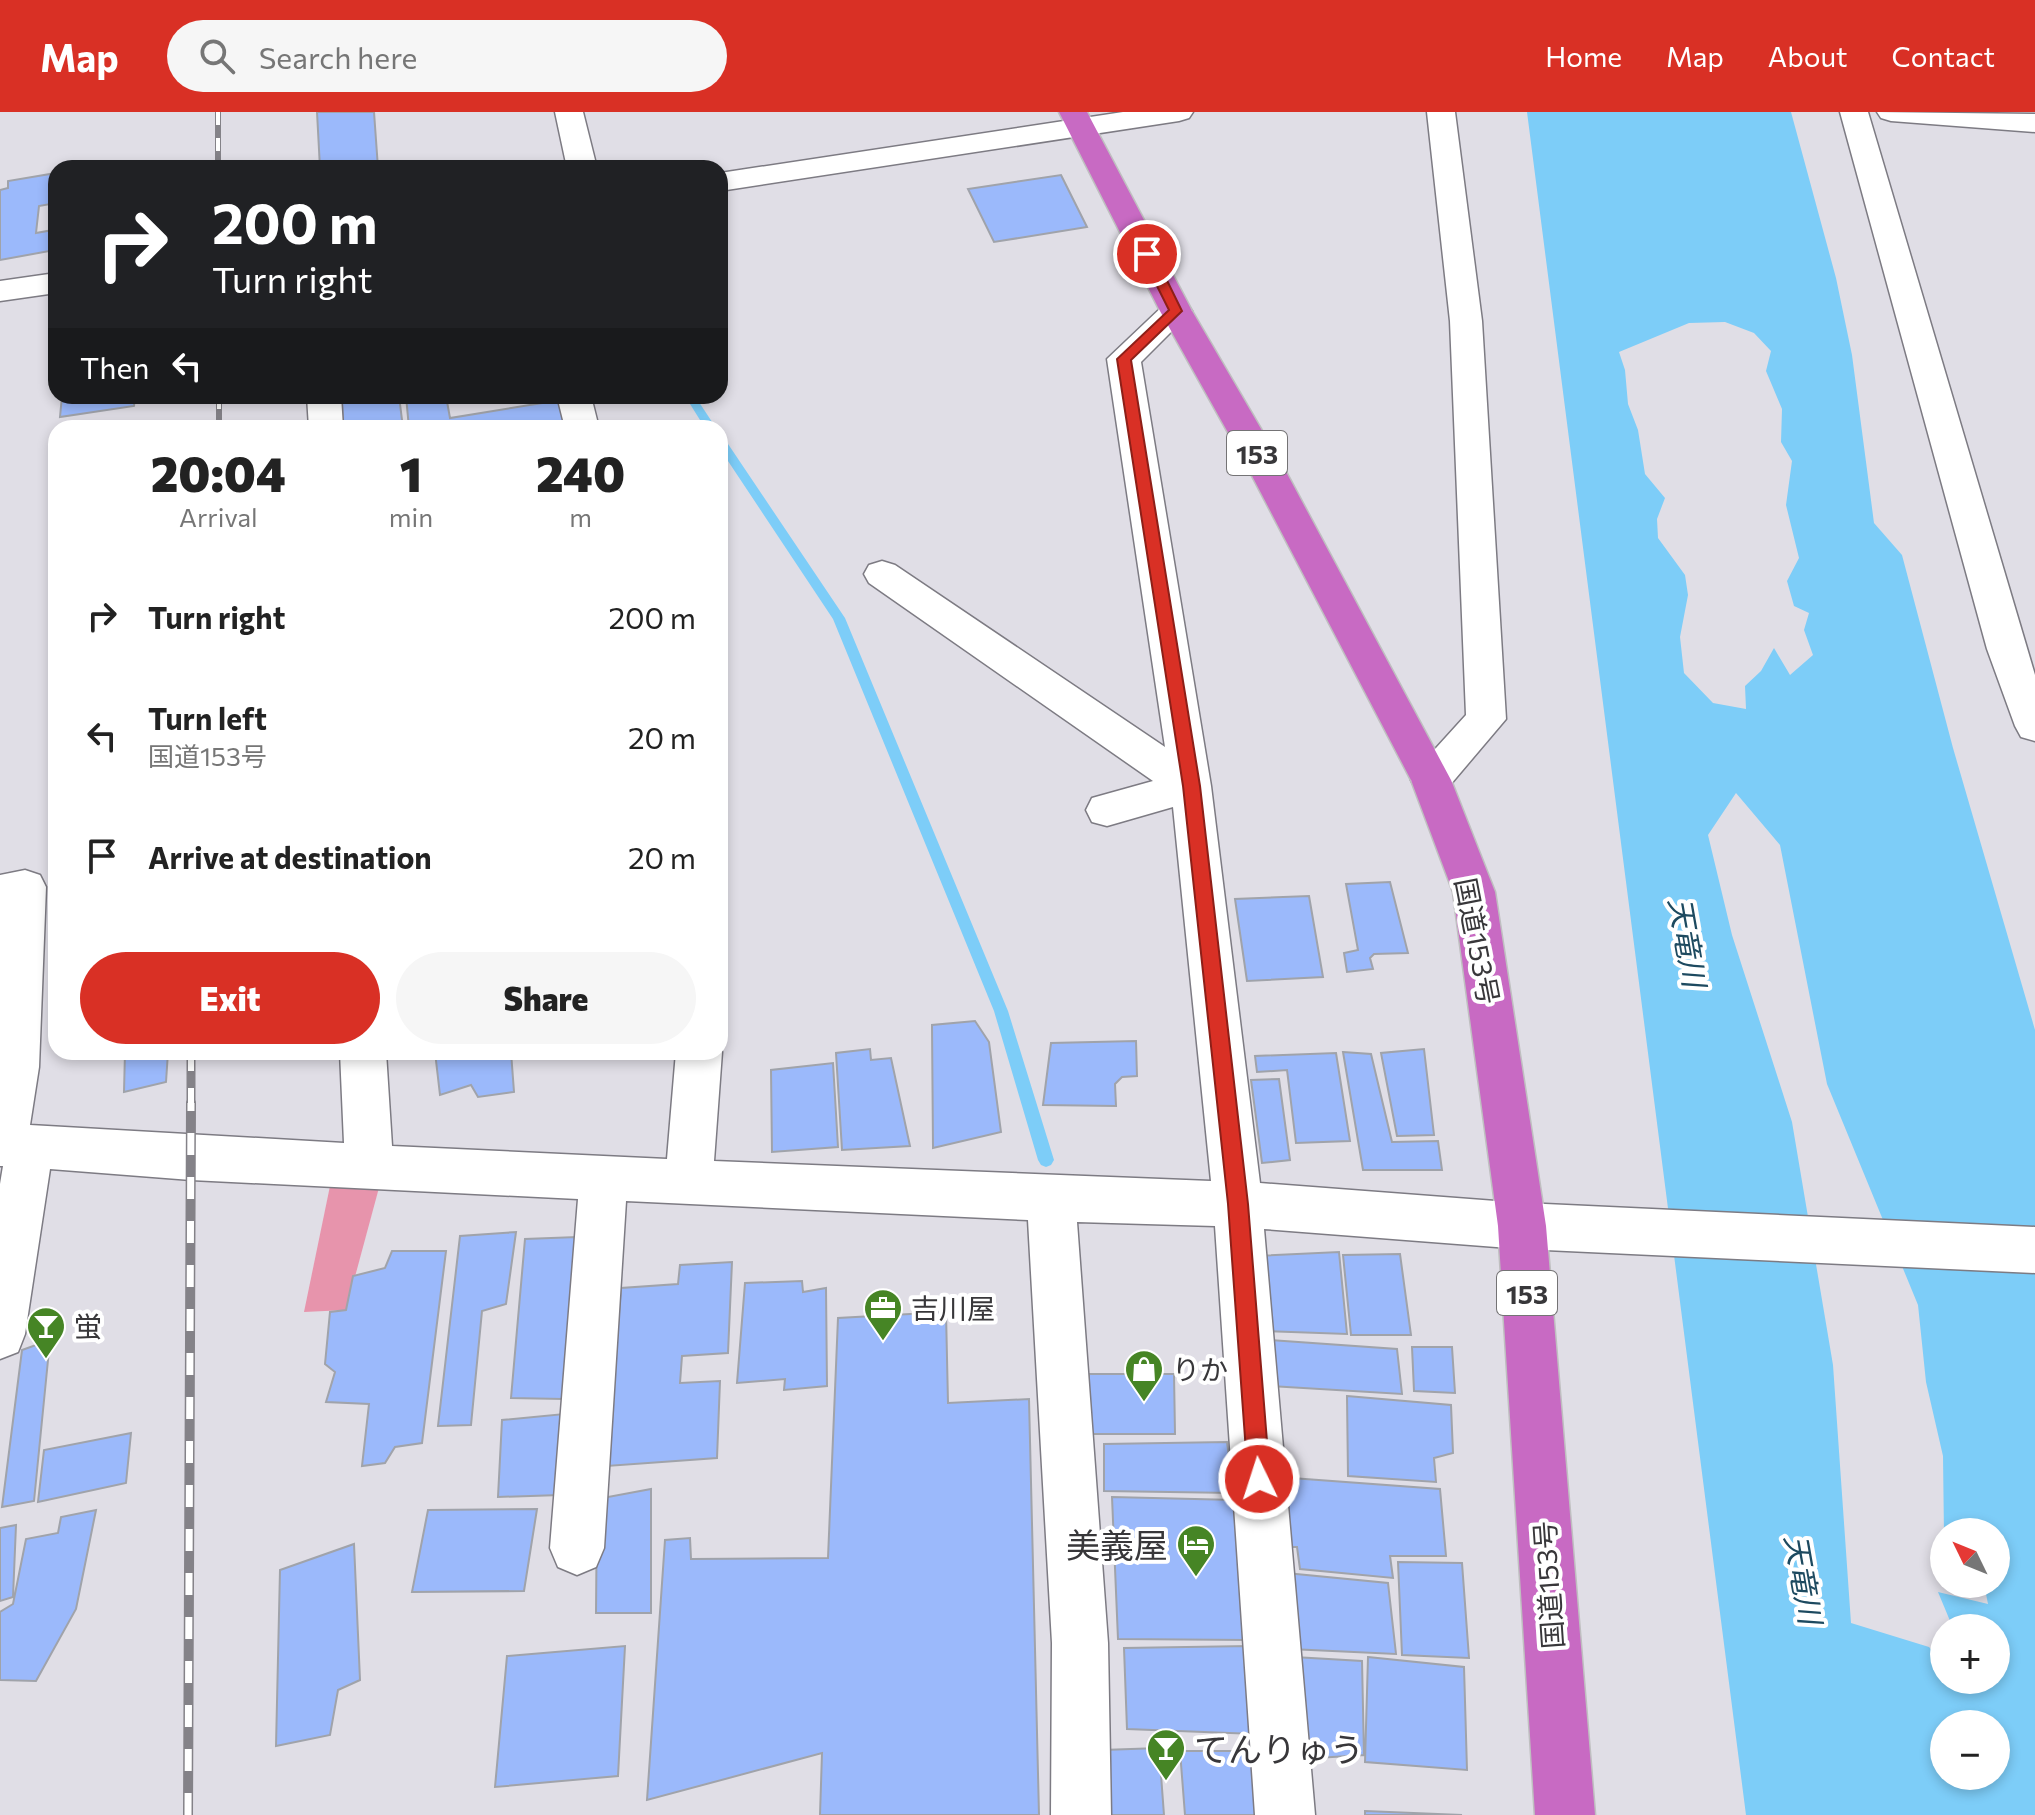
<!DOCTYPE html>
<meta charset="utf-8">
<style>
body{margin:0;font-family:Commissioner,"Noto Sans JP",sans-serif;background:#f6f6f6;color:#222;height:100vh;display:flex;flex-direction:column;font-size:30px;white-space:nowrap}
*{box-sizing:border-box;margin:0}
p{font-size:26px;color:#767676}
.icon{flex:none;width:44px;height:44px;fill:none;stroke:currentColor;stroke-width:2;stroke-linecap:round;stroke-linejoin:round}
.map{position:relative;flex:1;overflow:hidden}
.drawer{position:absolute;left:48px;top:308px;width:680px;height:640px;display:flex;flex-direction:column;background:#fff;border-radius:24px;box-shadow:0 4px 12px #0003}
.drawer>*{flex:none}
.guide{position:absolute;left:48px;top:48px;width:680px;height:244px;border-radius:24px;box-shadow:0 4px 12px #0003;background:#202124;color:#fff;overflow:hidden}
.needle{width:52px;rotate:313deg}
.fabs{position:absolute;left:1930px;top:1406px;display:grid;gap:16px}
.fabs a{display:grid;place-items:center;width:80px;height:80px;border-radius:50%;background:#fff;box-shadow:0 4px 12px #0003;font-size:40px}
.pin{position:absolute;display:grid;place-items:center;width:68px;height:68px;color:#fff;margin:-34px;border:4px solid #fff;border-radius:50%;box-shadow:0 2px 8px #0007}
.me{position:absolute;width:88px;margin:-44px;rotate:356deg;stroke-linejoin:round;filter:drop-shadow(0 0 6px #0008)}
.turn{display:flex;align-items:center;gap:28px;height:168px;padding:0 32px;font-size:36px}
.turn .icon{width:104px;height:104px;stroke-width:2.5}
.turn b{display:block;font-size:56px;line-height:68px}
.then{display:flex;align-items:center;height:76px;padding:0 32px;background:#0003;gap:16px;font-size:30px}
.eta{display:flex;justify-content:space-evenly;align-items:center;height:136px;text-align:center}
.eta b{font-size:48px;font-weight:800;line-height:56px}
.cta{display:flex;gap:16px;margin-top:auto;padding:16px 32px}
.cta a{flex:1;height:92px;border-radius:48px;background:#d93025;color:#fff;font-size:32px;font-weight:800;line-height:92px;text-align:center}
.cta a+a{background:#f6f6f6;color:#222}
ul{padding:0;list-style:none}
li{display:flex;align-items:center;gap:24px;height:120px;padding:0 32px}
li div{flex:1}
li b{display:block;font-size:30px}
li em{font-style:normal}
header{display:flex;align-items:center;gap:48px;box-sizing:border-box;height:112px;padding:0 40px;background:#d93025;color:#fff}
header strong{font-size:38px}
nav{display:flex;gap:44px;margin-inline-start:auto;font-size:28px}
.search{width:560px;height:72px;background:#f6f6f6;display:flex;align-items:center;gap:20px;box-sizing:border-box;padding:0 28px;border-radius:44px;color:#767676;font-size:30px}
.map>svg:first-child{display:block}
</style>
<header>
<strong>Map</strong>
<div class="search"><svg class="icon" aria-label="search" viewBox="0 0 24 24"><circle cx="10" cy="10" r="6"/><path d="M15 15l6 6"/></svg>Search here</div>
<nav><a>Home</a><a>Map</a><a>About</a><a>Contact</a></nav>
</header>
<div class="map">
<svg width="2035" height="1703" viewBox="0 0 2035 1703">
<rect width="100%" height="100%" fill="#e0dee6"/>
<!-- green -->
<path fill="#e794ac" d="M380 1072 346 1198 304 1200 330 1074Z"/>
<!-- water -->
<path fill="#7dcdf8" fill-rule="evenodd" d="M1527 0H1791L1836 166 1852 243 1874 411 1902 443 1953 636 2035 918V1703H1746ZM1725 210 1754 221 1771 239 1766 259 1782 297 1781 330 1792 349 1786 393 1799 446 1787 469 1794 494 1809 501 1804 518 1813 543 1790 563 1774 536 1761 559 1745 574 1746 597 1713 591 1684 561 1680 525 1688 483 1685 463 1658 426 1657 407 1665 386 1645 362 1638 318 1628 292 1625 258 1619 240 1689 211ZM1736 681 1780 733 1827 972 1918 1193 1926 1270 1943 1344 1944 1423V1420H1996V1472H1984L1988 1492 1938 1480 1953 1516H1996V1568H1944V1552L1929 1535 1851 1511 1833 1253 1792 1010 1732 823 1708 723ZM1944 1612H1996V1664H1944Z"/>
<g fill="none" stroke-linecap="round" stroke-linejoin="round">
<!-- stream -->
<path fill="#7dcdf8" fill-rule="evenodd" d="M685 284H695L716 316H705Z
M720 325 724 326 845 506 1008 899 1054 1048 1051 1053 1046 1055 1041 1053 1038 1048 994 899 833 507 720 337Z"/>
</g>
<!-- building -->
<path fill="#9bb9fb" stroke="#a0a3aa" stroke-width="2" d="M317 0H374L378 56H320Z
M56 61V91L39 94 36 121 53 118 55 138 0 148V78L8 76V69Z
M1061 63 1087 115 994 130 968 77Z
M62 284H135L134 294 60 305Z
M342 284H399L403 316H343Z
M406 284H446L450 306 561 288 568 316H409Z
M1390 770 1408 841 1374 842 1370 846 1373 857 1347 860 1344 841 1358 838 1346 772Z
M1309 784 1323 865 1247 869 1235 787Z
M975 909 989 930 1001 1020 933 1036 932 913Z
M1136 929 1137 964 1122 965 1115 972 1116 994 1043 993 1051 931Z
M870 937 871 948 891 946 910 1034 842 1038 836 941Z
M1424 937 1434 1023 1397 1024 1381 941Z
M125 940H168L166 970 124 980Z
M435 940H511L514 980 478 985 471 973 440 983Z
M1343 940 1371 942 1392 1030 1438 1029 1442 1058H1363Z
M1336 941 1350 1029 1296 1031 1287 958 1257 960 1255 944Z
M833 951 838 1035 772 1040 771 958Z
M1279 967 1290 1048 1262 1051 1251 968Z
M516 1120 506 1192 482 1199 471 1313 438 1314 460 1124Z
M577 1125 563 1287 511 1286 525 1127Z
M392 1139H446L422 1331 395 1335 385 1351 362 1354 369 1292 326 1290 335 1260 325 1252 330 1200 346 1198 353 1164 385 1156Z
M1339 1140 1347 1222 1263 1219 1255 1144Z
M1400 1142 1411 1223H1351L1343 1143Z
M732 1150 728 1241 682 1244 680 1271 720 1269 717 1346 607 1354 621 1176 678 1172 680 1153Z
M802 1169 803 1180 826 1176 827 1274 784 1278 785 1267 737 1271 745 1171Z
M946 1200 948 1291 1029 1287 1039 1703H820L822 1641 647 1688 665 1428 690 1426 691 1447 828 1446 838 1206Z
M50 1228 34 1389 2 1395 22 1238Z
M1269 1228 1397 1237 1402 1282 1270 1274Z
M1412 1235H1452L1455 1281 1414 1279Z
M1089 1262H1174L1175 1322H1089Z
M1347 1284 1451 1293 1453 1341 1434 1346 1436 1370 1348 1364Z
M564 1302 560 1383 498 1385 502 1308Z
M131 1321 126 1371 38 1390 44 1338Z
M1227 1330 1234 1381 1104 1379V1332Z
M1278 1365 1440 1377 1446 1444H1390L1393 1466 1300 1457 1297 1435H1284Z
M651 1377V1501H596L597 1387Z
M1112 1385 1235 1388 1247 1528 1118 1527Z
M537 1397 524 1479 412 1480 428 1398Z
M96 1398 76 1497 36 1569 0 1568V1500L13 1492 26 1427 58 1421 61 1405Z
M16 1413 13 1485 0 1489V1416Z
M354 1432 360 1568 338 1578 330 1623 276 1634 280 1458Z
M1398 1450 1462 1451 1469 1546 1402 1543Z
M1286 1461 1388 1471 1396 1542 1290 1537Z
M625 1534 618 1664 495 1675 507 1544Z
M1249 1534 1255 1622 1127 1617 1124 1536Z
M1294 1545 1362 1549 1364 1643 1301 1647Z
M1368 1545 1464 1555 1467 1658 1365 1650Z
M1159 1636 1164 1703H1107L1103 1638Z
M1180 1639H1252L1260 1703H1185Z
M1365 1699 1462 1703H1365Z"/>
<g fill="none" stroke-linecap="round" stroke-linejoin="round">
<!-- minor casing -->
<g stroke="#7d7b83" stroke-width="3">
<path id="minor" d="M555 0H583L597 56H567Z
M1123 0H1193L1189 6 1179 9 720 79V61Z
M1427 0H1455L1482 209 1506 607 1445 679 1431 684 1417 679 1411 668 1417 657 1466 603 1450 209Z
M1840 0H1868L2035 563V629L2021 625 2015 614 1987 537Z
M1877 0 2035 2V20L1891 9 1881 6Z
M56 161V181L0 189V169Z
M1176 189 1187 192 1192 199 1141 250 1211 674 1260 1071 1522 1091 2035 1115V1161L1522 1137 1264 1117 1315 1703H1255L1215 1114 1077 1110 1108 1531 1111 1703H1051L1052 1531 1028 1108 626 1089 604 1436 596 1455 577 1463 558 1455 550 1436 578 1087 191 1068 50 1057 25 1222 18 1240 0 1247V1072L3 1054H0V763L25 758 40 763 46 775 39 955 30 1013 344 1031 340 940H386L392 1034 667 1047 676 940H720V936L722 940 714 1049 1211 1069 1173 695 1107 714 1092 710 1086 698 1092 686 1153 669 869 471 864 462 869 453 882 449 895 453 1165 635 1107 247 1165 192Z
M307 284H341L343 316H309Z
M557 284H591L599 316H565Z"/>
</g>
<!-- highway casing -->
<g stroke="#bfbfc0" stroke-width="3">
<path id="highway" d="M1059 0H1087L1192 199 1285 358 1451 668 1495 780 1546 1114 1595 1703H1535L1498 1114 1453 780 1411 668 1249 358 1160 199Z"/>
</g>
<!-- minor -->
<use href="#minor" fill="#fff" fill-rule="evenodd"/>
<!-- highway -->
<use href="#highway" fill="#c86ac3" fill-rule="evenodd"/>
<!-- rail-far2 casing -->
<g stroke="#848288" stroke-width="6">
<path id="rail-far2" d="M218 0V56
M219 284V316"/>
</g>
<!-- rail-far1 casing -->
<g stroke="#848288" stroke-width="9">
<path id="rail-far1" d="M191 993V940"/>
</g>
<!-- rail casing -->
<g stroke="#848288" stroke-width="10">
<path id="rail" d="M188 1703 191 991"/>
</g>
<!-- rail-far2 -->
<use href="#rail-far2" stroke="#fff" stroke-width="4" stroke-dasharray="13" stroke-linecap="butt"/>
<!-- rail-far1 -->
<use href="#rail-far1" stroke="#fff" stroke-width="6" stroke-dasharray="17" stroke-linecap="butt"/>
<!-- rail -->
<use href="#rail" stroke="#fff" stroke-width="7" stroke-dasharray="22" stroke-linecap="butt"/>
</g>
<!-- route -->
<path fill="#d93025" stroke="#8d1f18" stroke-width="2" d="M1143 139 1154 142 1182 199 1131 248 1200 674 1248 1092 1270 1367 1267 1375 1259 1378 1252 1375 1248 1367 1228 1092 1183 674 1117 247 1169 198 1141 142Z"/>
<!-- icons -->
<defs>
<g id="office-pin" transform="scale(2)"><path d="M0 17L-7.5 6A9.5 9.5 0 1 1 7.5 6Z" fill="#468525" stroke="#fff"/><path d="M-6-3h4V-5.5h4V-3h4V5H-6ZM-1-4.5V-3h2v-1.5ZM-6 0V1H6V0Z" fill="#fff"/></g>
<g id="bar-pin" transform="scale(2)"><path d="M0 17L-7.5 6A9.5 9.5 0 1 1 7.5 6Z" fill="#468525" stroke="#fff"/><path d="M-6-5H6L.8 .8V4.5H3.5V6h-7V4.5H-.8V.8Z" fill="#fff"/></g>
<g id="shop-pin" transform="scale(2)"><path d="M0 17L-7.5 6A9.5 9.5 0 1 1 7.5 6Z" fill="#468525" stroke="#fff"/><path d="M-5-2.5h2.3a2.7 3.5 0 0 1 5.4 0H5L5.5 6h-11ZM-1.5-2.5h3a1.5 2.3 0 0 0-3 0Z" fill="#fff"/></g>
<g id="hotel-pin" transform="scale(2)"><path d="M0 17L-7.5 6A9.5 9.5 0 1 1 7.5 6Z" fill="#468525" stroke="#fff"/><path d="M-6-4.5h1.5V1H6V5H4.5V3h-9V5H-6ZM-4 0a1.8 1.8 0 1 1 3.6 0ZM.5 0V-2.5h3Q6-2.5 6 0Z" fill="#fff"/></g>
</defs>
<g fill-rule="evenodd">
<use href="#office-pin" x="883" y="1196"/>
<use href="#bar-pin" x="46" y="1214"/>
<use href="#shop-pin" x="1144" y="1257"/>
<use href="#hotel-pin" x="1196" y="1432"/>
<use href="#bar-pin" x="1166" y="1636"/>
</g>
<g text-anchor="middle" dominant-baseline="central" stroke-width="8" stroke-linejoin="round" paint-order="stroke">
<!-- shield labels -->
<g fill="#fff" stroke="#747375" stroke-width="2">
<rect x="1227" y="319" width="60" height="44" rx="6"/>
<rect x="1497" y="1159" width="60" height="44" rx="6"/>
</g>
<g font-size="26" font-weight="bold" fill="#38373a">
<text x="1257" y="341">153</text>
<text x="1527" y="1181">153</text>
</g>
<!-- street labels -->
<g font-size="28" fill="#38373a" stroke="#fff">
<text transform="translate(1478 829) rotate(79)">国道153号</text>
<text transform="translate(1548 1473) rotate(-94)">国道153号</text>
</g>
<!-- poi labels -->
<g font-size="28" fill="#38373a" stroke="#fff" text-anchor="start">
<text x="911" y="1196">吉川屋</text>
<text x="74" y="1214">蛍</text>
<text x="1172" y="1257">りか</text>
</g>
<!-- water labels -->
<g font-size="30" font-style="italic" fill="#1d4a60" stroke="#fff">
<text transform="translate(1689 830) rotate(80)">天竜川</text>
<text transform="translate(1805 1467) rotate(80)">天竜川</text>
</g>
<!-- near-poi labels -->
<g font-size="34" fill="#38373a" stroke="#fff" text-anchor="end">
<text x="1168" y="1432">美義屋</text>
<text x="1194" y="1636" text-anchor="start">てんりゅう</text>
</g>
</g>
</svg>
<div class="fabs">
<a><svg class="needle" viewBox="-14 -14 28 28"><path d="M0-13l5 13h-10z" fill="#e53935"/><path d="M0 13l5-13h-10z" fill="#767676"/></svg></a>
<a>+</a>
<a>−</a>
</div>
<div class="pin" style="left:1147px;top:142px;background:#d93025"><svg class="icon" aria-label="arrive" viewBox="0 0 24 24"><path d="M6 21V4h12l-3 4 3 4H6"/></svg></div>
<svg class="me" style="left:1259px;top:1367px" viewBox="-20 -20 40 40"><circle r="17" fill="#d93025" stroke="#fff" stroke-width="3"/><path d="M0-11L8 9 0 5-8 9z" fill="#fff"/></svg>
<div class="guide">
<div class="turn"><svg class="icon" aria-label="right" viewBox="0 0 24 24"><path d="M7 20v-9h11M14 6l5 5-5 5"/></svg><div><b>200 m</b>Turn right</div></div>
<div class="then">Then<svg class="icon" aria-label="left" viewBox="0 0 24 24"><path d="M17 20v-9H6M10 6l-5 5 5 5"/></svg></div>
</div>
<section class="drawer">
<div class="eta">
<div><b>20:04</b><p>Arrival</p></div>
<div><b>1</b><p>min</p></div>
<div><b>240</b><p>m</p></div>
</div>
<ul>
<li><svg class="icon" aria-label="right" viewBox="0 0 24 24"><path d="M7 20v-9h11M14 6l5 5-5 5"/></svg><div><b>Turn right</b></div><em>200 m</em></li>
<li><svg class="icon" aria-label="left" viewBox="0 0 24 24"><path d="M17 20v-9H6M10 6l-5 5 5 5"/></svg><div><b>Turn left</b><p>国道153号</p></div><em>20 m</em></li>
<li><svg class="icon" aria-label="arrive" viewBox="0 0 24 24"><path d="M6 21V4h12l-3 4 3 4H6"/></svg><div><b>Arrive at destination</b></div><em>20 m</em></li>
</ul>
<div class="cta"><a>Exit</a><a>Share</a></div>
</section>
</div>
